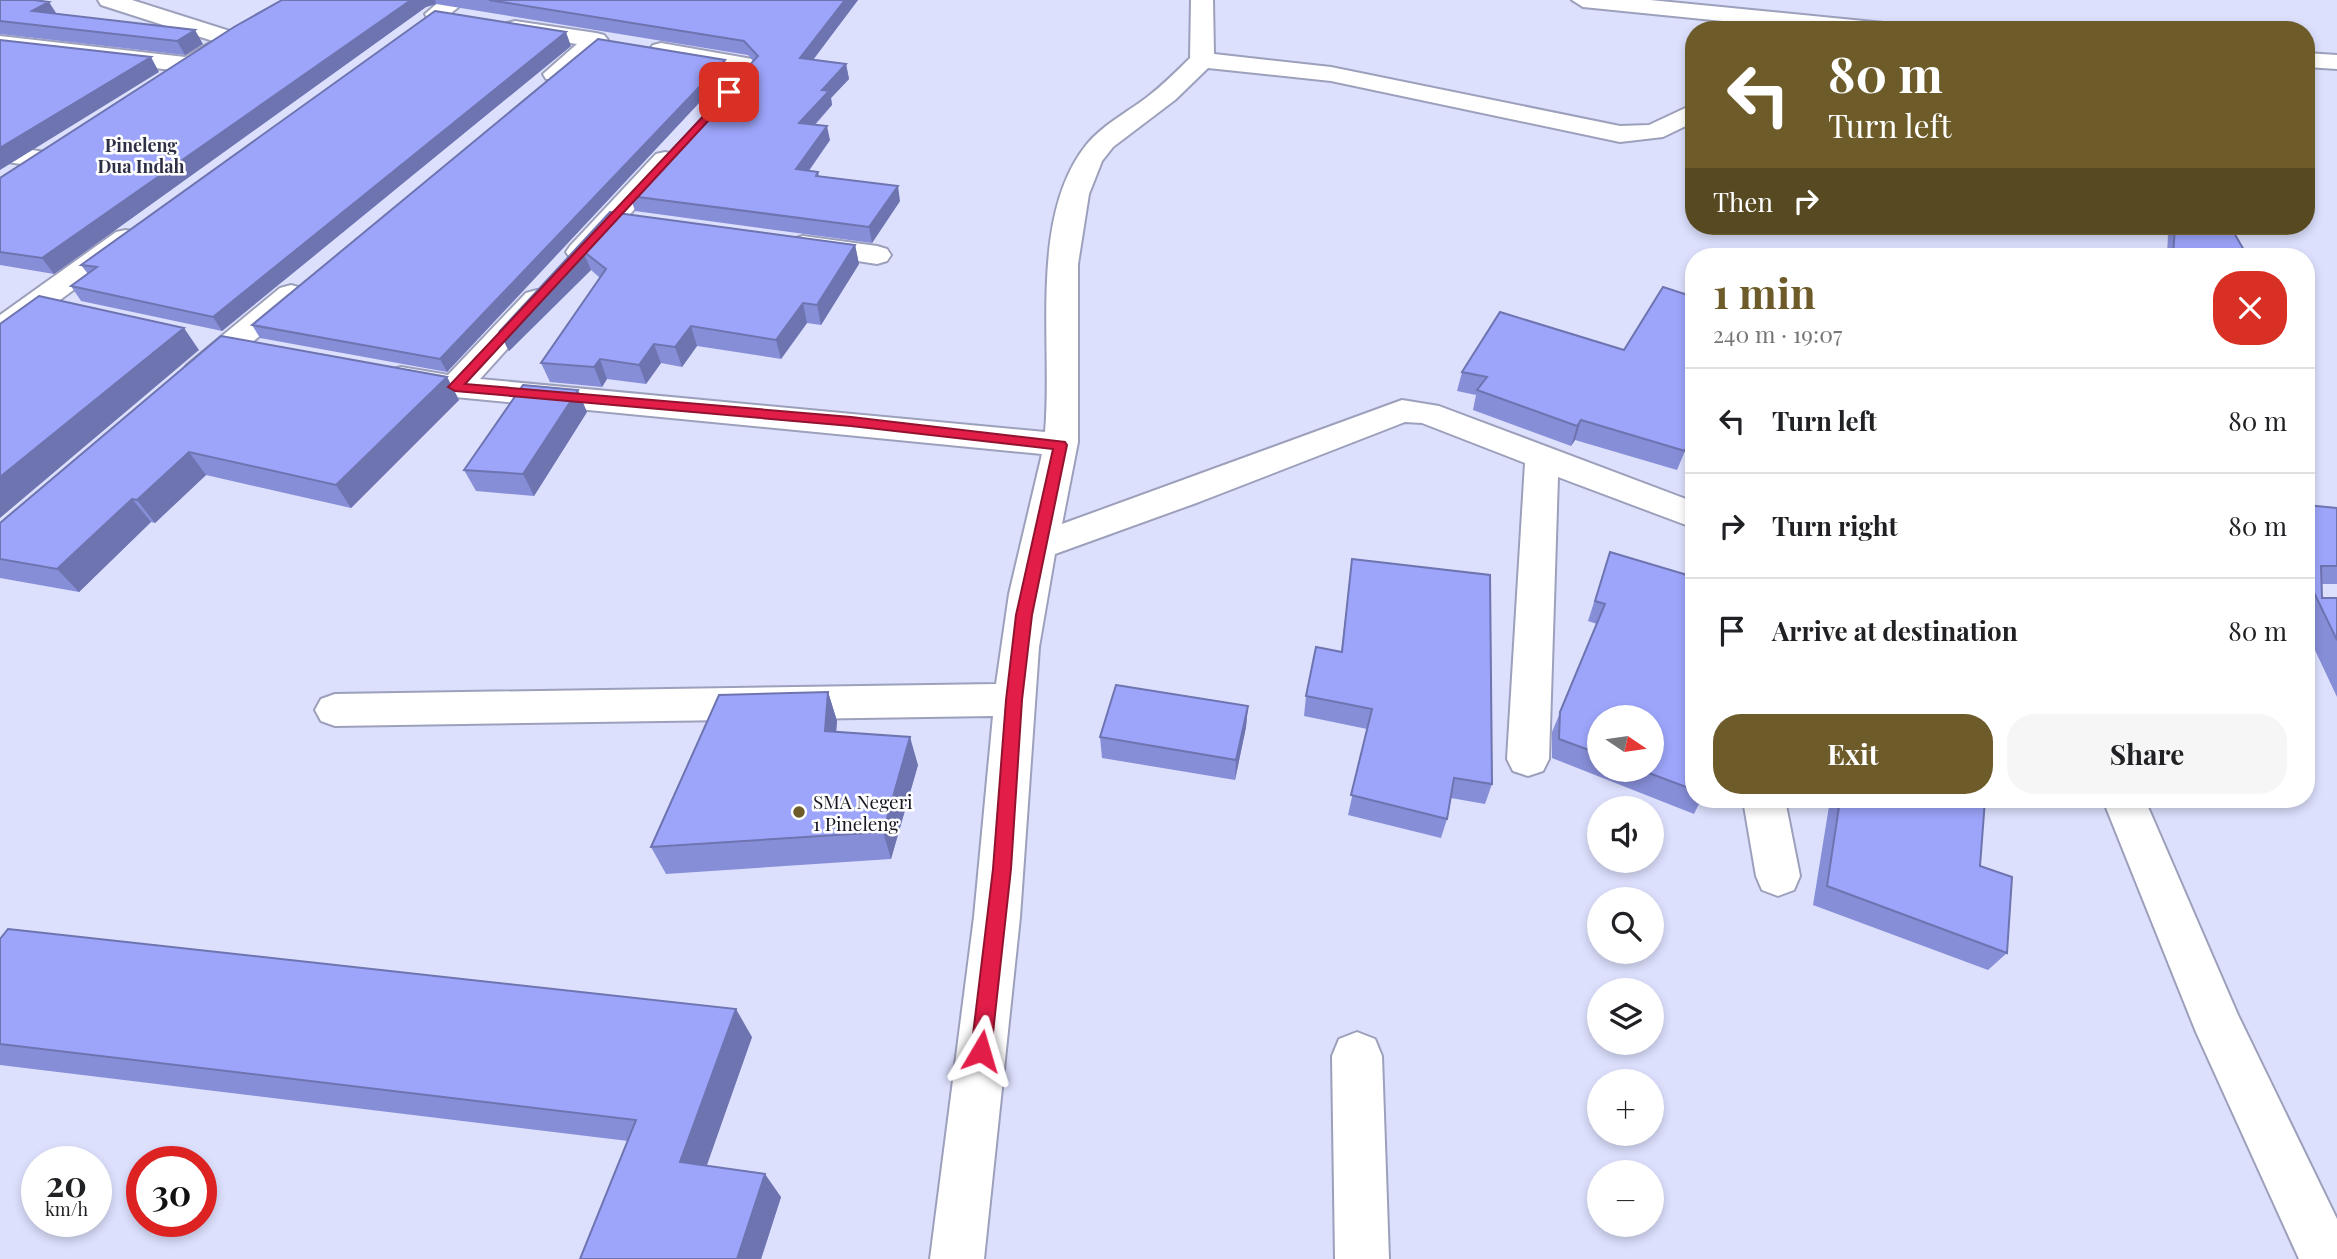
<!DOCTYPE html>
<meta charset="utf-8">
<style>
body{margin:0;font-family:"Playfair Display",serif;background:#f6f6f6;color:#202124;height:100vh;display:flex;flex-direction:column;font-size:26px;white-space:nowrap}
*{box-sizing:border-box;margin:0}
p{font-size:23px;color:#757577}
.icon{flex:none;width:38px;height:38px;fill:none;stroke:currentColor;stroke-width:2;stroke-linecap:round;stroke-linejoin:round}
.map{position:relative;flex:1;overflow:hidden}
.side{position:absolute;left:1685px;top:248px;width:630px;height:560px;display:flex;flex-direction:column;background:#fff;border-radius:28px;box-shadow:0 4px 10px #0003}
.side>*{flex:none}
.hud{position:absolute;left:1685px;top:21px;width:630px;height:214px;border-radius:28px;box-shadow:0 4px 10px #0003;background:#6d5c2a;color:#fff;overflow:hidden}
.needle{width:46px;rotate:103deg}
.controls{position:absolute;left:1587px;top:705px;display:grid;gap:14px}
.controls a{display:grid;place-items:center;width:77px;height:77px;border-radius:50%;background:#fff;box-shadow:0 4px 10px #0003;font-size:35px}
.speed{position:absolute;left:21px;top:1146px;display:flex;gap:14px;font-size:35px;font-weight:700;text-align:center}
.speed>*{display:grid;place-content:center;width:91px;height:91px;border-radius:50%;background:#fff;box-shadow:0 4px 10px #0003;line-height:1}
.speed small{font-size:18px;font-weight:400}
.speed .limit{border:10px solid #d22;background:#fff;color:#111}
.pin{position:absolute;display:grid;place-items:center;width:60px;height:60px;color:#fff;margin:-30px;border-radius:14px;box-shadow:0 4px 10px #0006}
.me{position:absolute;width:77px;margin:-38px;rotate:7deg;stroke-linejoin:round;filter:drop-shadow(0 0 5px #0008)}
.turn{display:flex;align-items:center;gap:24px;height:147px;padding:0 28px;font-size:32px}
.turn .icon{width:91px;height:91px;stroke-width:2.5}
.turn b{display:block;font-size:49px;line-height:60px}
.then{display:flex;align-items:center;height:66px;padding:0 28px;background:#0003;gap:14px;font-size:26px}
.round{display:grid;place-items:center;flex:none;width:74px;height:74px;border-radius:28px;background:#f6f6f6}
.head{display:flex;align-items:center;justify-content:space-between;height:119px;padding:0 28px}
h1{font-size:42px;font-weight:700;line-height:52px;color:#6d5c2a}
.button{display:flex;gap:14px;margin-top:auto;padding:14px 28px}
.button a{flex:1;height:80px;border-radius:28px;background:#6d5c2a;color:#fff;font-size:28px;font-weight:700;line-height:80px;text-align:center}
.button a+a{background:#f6f6f6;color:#202124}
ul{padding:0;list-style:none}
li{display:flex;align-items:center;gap:21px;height:105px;padding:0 28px;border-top:2px solid #e0e0e0}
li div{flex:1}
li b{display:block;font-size:26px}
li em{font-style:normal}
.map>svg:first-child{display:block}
</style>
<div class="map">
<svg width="2337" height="1259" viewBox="0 0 2337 1259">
<rect width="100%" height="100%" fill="#dce0fd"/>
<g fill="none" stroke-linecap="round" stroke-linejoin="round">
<!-- minor casing -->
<g stroke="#9ca0bb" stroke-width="4">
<path id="minor" d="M98 0H132L236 33 240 38 228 52 189 72 0 50V36L185 57 213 41 101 5Z
M441 0H467L444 19H428L425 14Z
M1191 0H1213L1214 54 1331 67 1620 126 1649 125 1694 104V122L1663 137 1620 142 1331 81 1208 68 1175 100 1113 147 1102 161 1089 194 1078 264V442L1062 524 1402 400 1439 406 1694 502V528L1558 477 1549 759 1543 771 1528 776 1513 771 1507 759 1525 463 1422 423 1405 422 1199 502 1055 554 1039 647 1020 917 984 1259H930L974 917 993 716 335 726 321 721 315 710 321 699 335 694 996 684 1009 594 1042 454 455 397 390 384 385 377 390 370 401 367 448 375 526 293 537 290 548 293 552 299 480 379 1045 432C1053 344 1028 217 1087 144 1103 125 1126 113 1146 98 1162 86 1176 72 1190 58Z
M1572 0H1650L1884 23 1895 30H1813L1583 7Z
M515 21 596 33 604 35 608 40 564 79H546L543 74 577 44 507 33 504 28 507 23Z
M661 43 752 59 759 69 722 113H704L701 108 704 103 735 70 653 55 649 50 653 45Z
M2306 53 2337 55V69L2306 67Z
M0 145 51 153 55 159 51 165 42 167 0 161Z
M665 152 674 154 678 160 674 166 590 258 580 261 570 258 566 252 570 246 656 154Z
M126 230 136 232 140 238 136 244 11 336 0 338V315L116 232Z
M803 236 877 246 887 249 891 255 887 261 877 264 793 251 789 245 793 239Z
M291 285 302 288 306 294 302 300 209 379 198 382 187 379 182 372 187 365 280 288Z
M1743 800H1785L1800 876 1794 890 1778 896 1762 890 1756 876Z
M2103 800H2145L2238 1015 2337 1219V1259H2299L2196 1032Z
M1357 1032 1375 1039 1382 1056 1389 1259H1335L1332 1056 1339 1039Z"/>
</g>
<!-- minor -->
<use href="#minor" fill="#fff" fill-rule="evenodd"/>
</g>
<!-- wall -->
<path fill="#878ed8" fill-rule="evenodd" d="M0 0 56 14 203 44 185 55 0 34Z
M282 0H858L813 60 846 64 849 79 831 98 832 105 815 125 830 140 809 171 818 172 819 176 900 201 872 243 635 211 630 196 753 61 748 55 436 4 426 7 54 274 0 265V178Z
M571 46 222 331 81 301 71 286 88 274 81 265Z
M728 72 447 372 260 338 252 325Z
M610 212 855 245 859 264 821 325 807 323 781 359 697 346 682 367 661 363 646 384 607 379 602 387 550 382 541 363 600 278 591 270 509 351 499 332Z
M2164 226H2230L2248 257H2167L2168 234Z
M1500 312 1685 451 1677 470 1575 440 1571 446 1473 410 1476 395 1457 391 1462 372Z
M221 336 447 377 459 400 351 508 206 475 155 523 151 522 79 592 0 578V523Z
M587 412 534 496 476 491 464 470Z
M2306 505 2337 508V584H2322V598H2337V697L2306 631Z
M1610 552 1694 577V800H1701L1694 814 1552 758V732L1597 624 1588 621ZM1600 718 1652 770H1600Z
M1352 559 1492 784 1485 804 1451 798 1447 819 1441 838 1348 815 1367 729 1304 716 1306 696 1341 652Z
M828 692 837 721 836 732 918 765 891 859 666 874 651 847Z
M1248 706 1246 727 1235 780 1102 758 1100 737Z
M1830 800H1985L1980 866 2007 953 1988 970 1813 905Z
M0 939 752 1037 706 1166 781 1197 761 1259H580L628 1141 0 1065Z"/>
<!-- shaded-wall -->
<path fill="#6e74b0" d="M411 0H435L436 4 426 7 54 274 42 258Z
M845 0H858L803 73 800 58Z
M49 2 58 16 32 11Z
M195 30 203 44 185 55 177 41Z
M566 32 571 46 222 331 213 317Z
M151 57 159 72 0 170V148Z
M725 60 728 72 447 372 440 359Z
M846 64 849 79 831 98 832 105 802 138 799 123 822 90Z
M827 126 830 140 799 184 796 169Z
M898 186 900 201 872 243 869 227Z
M855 245 859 264 821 325 817 305Z
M583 251 591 270 509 351 499 332Z
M803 303 807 323 781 359 776 340Z
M691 326 697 346 682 367 675 347Z
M184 328 199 350 0 518V477Z
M654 344 661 363 646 384 639 365Z
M600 359 607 379 602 387 594 367Z
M447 377 459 400 351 508 336 485Z
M578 390 587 412 534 496 523 474Z
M1581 420 1575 440 1571 446 1577 426Z
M189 452 206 475 155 523 137 500Z
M132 499 151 522 79 592 57 569Z
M828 692 837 721 834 759 825 731Z
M1248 706 1246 727 1235 780 1236 760Z
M910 737 918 765 891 859 883 832Z
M736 1009 752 1037 700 1185 680 1162Z
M765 1174 781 1197 761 1259H737Z"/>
<!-- building -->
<path fill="#9da5fb" stroke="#6e74b0" stroke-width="2" d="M0 0H34L49 2 32 11 195 30 177 41 0 21Z
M282 0H411L42 258 0 252V178L234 27Z
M489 0H845L800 58 846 64 822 90 829 91 799 123 827 126 796 169 818 172 816 176 898 186 869 227 630 196 758 56 744 41Z
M435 11 566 32 213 317 71 286 97 267 81 265Z
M598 39 725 60 440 359 252 325Z
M0 40 151 57 0 148Z
M610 212 855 245 817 305 803 303 776 340 691 326 675 347 654 344 639 365 600 359 594 367 541 363 606 269 583 251 499 332Z
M2175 226H2230L2248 257H2173Z
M1663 287 1694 297V425L1685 451 1581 420 1577 426 1477 390 1487 377 1462 372 1500 312 1624 350Z
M39 296 184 328 0 477V324Z
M221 336 447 377 336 485 189 452 137 500 132 499 57 569 0 559V523Z
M523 385 578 390 523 474 464 470Z
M2306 505 2337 508V566H2321L2322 598H2337V640L2306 576Z
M1610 552 1694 577V790L1641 770H1652V718H1600V754L1559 739 1560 712 1605 604 1595 601Z
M1352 559 1490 575 1492 784 1454 778 1447 819 1351 795 1372 709 1306 696 1316 647 1342 652Z
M1116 685 1248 706 1236 760 1100 737Z
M828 692 825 731 910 737 883 832 651 847 719 695Z
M1840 800H1985L1980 866 2012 877 2007 953 1827 886Z
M8 929 736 1009 680 1162 765 1174 737 1259H580L636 1120 0 1044V939Z"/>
<!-- route -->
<path fill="#e11d48" stroke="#92132f" stroke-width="2" d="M729 89 732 95 465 384 851 417 1065 442 1067 445 1032 615 1022 700 1011 869 991 1051 988 1058 981 1061 974 1058 971 1051 993 869 1006 700 1016 615 1053 449 851 426 455 391 448 387Z"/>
<!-- markers -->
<circle fill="#6d5c2a" stroke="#fff" stroke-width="2.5" cx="799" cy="812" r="7"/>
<g text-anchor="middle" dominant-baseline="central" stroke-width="5" stroke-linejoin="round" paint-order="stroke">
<!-- far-neighbourhood labels -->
<g font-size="18" font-weight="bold" fill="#2d2f45" stroke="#fff">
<text x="141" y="145">Pineleng<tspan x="141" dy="21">Dua Indah</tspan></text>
</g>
<!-- poi labels -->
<g font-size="19" fill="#161721" stroke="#fff" text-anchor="start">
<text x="813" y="801">SMA Negeri<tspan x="813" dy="22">1 Pineleng</tspan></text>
</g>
</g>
</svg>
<div class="controls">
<a><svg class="needle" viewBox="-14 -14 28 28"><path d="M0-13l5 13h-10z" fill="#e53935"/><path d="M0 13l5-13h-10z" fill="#757577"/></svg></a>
<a><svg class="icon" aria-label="sound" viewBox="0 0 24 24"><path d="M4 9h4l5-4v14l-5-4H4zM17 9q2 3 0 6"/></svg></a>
<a><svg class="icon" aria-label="search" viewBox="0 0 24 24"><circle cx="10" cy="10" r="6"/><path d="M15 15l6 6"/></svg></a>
<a><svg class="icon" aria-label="layers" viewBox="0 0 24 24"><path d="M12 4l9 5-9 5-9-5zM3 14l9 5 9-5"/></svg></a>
<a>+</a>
<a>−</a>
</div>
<div class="speed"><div>20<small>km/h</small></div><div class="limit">30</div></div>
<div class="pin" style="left:729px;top:92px;background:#d93025"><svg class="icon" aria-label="arrive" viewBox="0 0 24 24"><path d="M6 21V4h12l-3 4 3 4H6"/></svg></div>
<svg class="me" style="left:981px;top:1051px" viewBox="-20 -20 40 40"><path d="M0-17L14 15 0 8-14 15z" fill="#e11d48" stroke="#fff" stroke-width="4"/></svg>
<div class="hud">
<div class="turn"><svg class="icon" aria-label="left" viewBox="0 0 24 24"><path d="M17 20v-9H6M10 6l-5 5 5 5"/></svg><div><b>80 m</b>Turn left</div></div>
<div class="then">Then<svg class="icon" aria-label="right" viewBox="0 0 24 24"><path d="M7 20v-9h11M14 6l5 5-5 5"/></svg></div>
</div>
<section class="side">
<div class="head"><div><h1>1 min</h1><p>240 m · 19:07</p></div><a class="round" style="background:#d93025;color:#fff"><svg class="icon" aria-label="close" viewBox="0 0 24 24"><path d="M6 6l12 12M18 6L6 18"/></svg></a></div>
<ul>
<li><svg class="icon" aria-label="left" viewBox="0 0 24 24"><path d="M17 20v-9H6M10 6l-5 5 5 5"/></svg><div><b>Turn left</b></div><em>80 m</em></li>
<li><svg class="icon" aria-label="right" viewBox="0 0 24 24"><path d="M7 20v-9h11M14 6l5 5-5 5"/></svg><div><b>Turn right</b></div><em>80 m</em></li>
<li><svg class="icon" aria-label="arrive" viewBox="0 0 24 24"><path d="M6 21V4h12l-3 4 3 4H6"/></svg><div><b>Arrive at destination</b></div><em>80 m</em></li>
</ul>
<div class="button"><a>Exit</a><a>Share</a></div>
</section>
</div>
